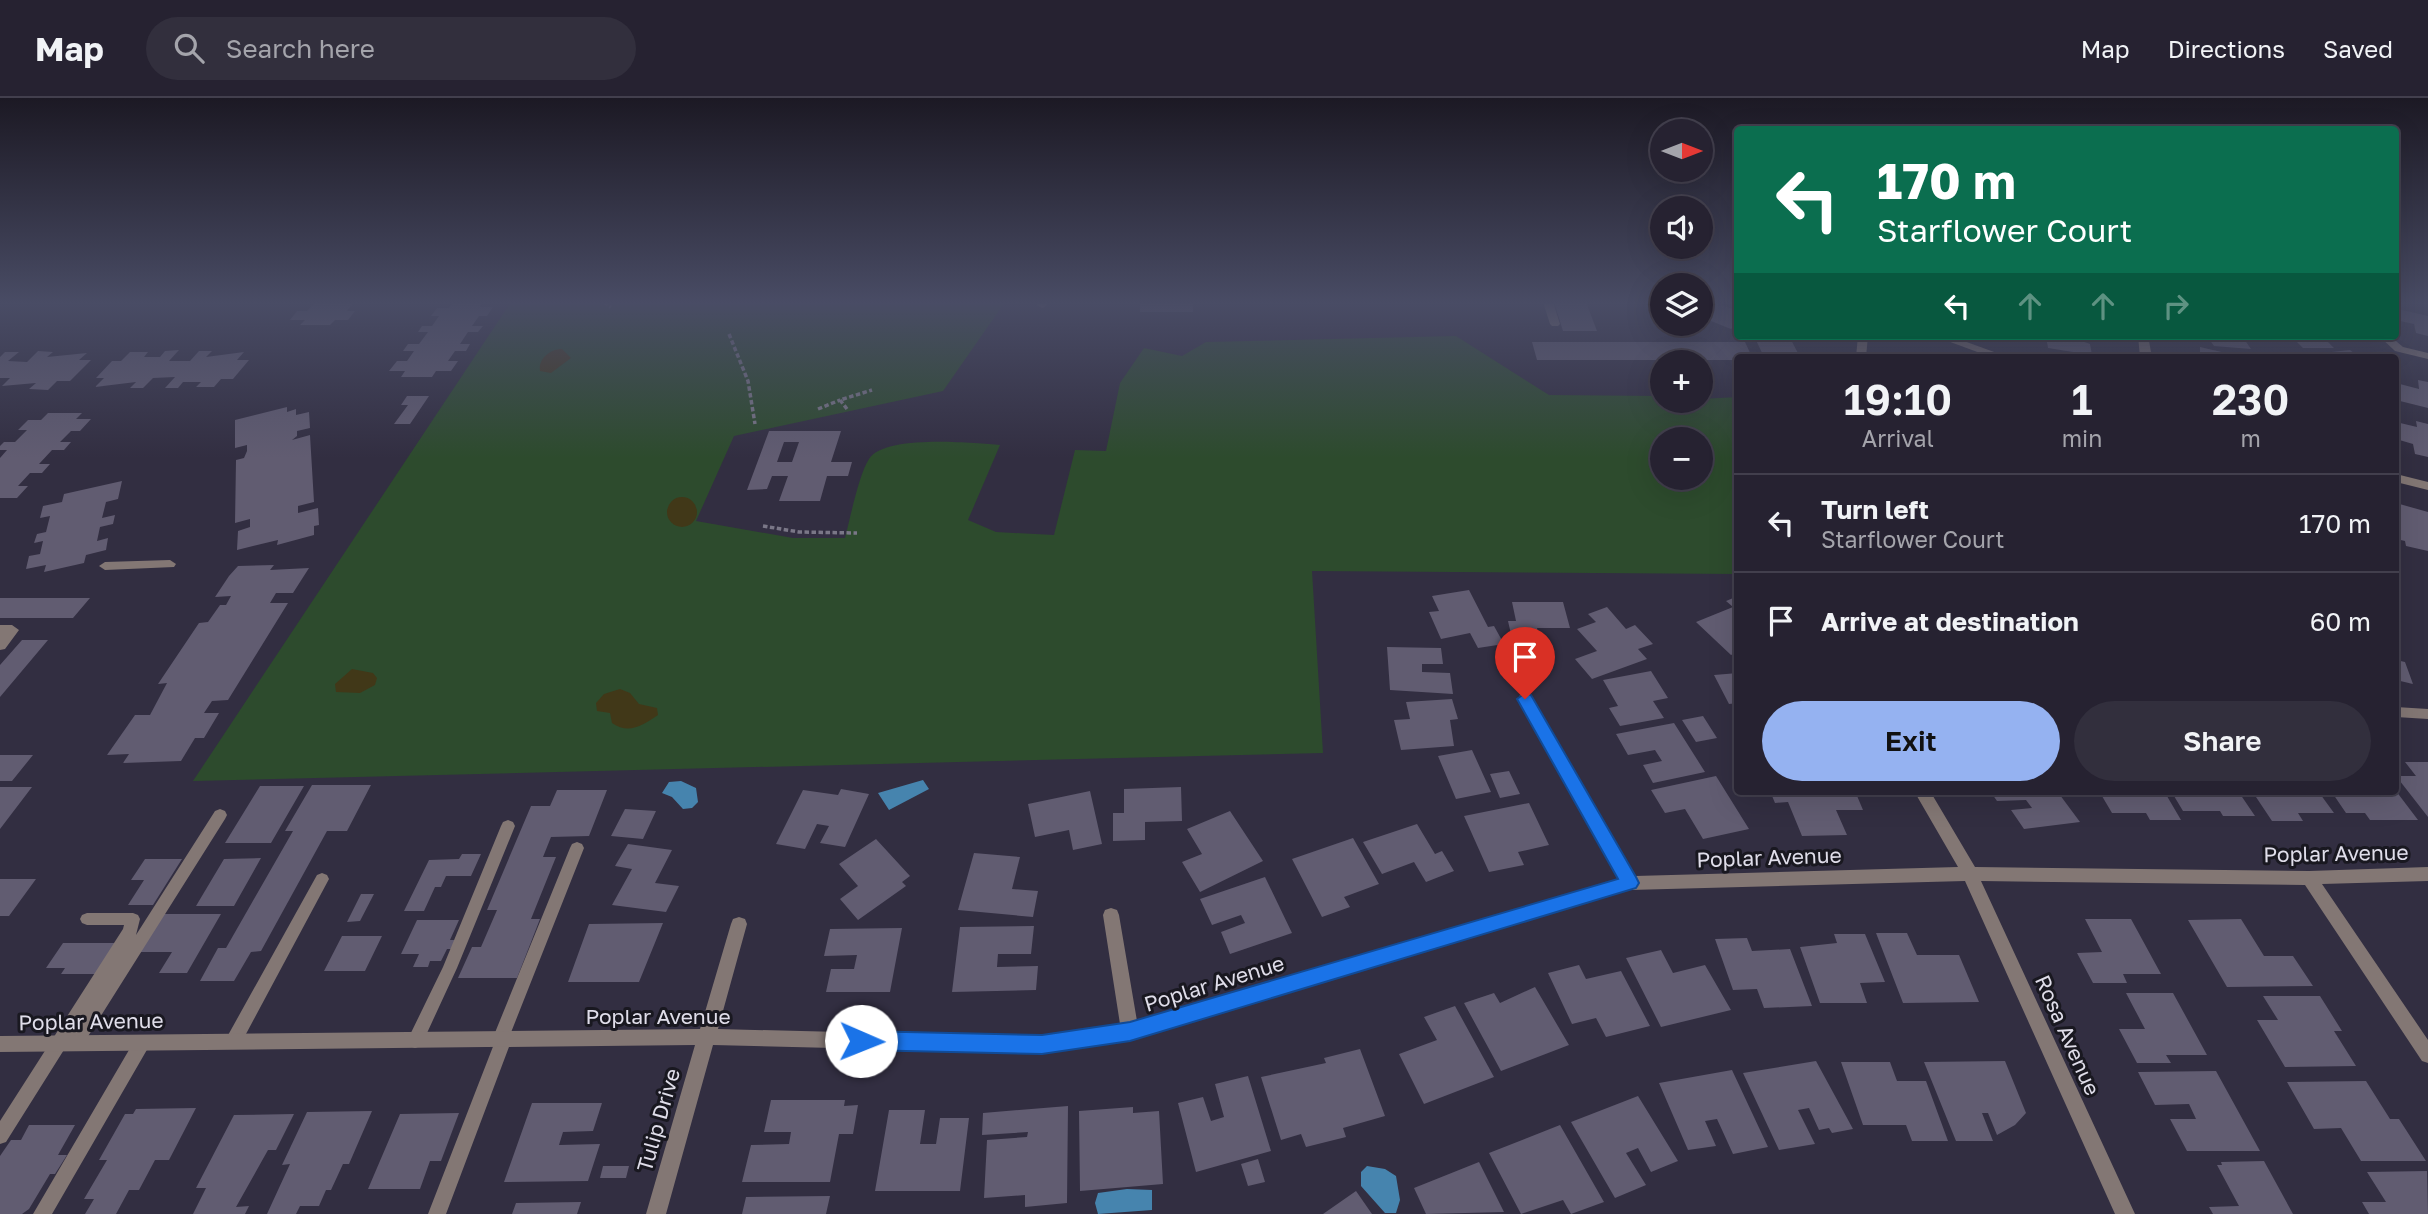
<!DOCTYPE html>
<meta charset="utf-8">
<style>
body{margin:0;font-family:"Golos Text",sans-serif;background:#322f3d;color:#f1f3f6;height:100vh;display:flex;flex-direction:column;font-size:26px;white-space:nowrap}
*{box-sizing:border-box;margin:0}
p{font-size:23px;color:#a4a4ab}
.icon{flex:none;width:38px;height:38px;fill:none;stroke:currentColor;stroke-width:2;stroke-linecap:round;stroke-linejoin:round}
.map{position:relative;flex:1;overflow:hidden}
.details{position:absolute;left:1734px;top:256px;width:665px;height:441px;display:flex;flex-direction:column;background:#262231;border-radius:7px;box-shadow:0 7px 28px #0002,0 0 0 2px #423f4d}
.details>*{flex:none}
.hud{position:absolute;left:1734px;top:28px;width:665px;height:214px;border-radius:7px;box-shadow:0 7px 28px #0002,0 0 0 2px #423f4d;background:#0b6e4f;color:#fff;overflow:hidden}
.needle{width:46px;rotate:90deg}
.controls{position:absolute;left:1650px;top:21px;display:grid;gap:14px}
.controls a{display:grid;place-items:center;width:63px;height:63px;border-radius:50%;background:#262231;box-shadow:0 7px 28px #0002,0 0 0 2px #423f4d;font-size:35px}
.pin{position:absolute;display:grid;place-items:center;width:60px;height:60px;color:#fff;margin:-72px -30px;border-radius:50% 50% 50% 0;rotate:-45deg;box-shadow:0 0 7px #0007}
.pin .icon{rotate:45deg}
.me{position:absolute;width:77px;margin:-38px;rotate:91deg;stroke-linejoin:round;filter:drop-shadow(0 0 5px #0008)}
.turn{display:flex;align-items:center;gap:24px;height:147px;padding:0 28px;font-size:32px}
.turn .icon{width:91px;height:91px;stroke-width:2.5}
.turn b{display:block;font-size:49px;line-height:60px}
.lanes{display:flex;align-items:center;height:66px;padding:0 28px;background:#0003;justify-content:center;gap:35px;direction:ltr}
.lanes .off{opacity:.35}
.eta{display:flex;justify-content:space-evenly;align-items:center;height:119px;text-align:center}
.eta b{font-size:42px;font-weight:600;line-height:49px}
.primary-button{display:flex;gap:14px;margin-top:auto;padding:14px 28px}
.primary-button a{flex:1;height:80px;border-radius:42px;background:#95b2f1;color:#111;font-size:28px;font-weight:600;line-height:80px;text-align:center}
.primary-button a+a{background:#322f3d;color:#f1f3f6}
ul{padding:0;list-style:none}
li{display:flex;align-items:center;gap:21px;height:98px;padding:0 28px;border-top:2px solid #423f4d}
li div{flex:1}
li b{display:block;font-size:26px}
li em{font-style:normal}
header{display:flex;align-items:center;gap:42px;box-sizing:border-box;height:98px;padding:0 35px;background:#262231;border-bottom:2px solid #423f4d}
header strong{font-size:33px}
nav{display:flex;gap:38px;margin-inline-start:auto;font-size:24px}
.search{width:490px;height:63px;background:#322f3d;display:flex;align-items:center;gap:18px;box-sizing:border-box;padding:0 24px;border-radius:38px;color:#a4a4ab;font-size:26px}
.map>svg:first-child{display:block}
</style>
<header>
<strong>Map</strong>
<div class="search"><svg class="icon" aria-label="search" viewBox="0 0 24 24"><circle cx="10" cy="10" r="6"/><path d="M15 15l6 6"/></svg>Search here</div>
<nav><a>Map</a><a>Directions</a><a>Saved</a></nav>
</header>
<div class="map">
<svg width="2428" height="1116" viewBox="0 0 2428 1116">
<rect width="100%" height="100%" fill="#322e41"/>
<!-- green -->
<path fill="#2d4b2d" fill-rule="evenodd" d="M511 204H1005L943 293 734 338 696 423 793 440H845C850 421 859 376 869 361 885 336 973 345 1000 347L968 422 996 434 1054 437 1075 352 1106 353 1120 285 1144 250 1182 258 1206 244 1456 238 1549 297 1662 298V303L1738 299V476L1312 473 1323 655 193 683ZM1662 341H1701V380H1662Z"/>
<!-- sand -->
<path fill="#413818" d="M562 251 571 260 551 275 540 273C538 261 550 251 562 251Z
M667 414a15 15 0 1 1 30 0a15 15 0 1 1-30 0Z
M352 571 373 575 377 580 375 587 360 595 336 594 335 586Z
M620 591 630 595 639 606 657 610 658 617C643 627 629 637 612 625L610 615 597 613 596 605 604 596Z"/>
<!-- water -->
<path fill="#4684ae" d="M923 682 929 691 889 712 878 695Z
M681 683 696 690 698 704 692 710 683 711 672 699 662 695 669 684Z
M1367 1068 1385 1071 1396 1078 1400 1102 1396 1115H1385L1361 1088V1074Z
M1127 1091 1152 1092V1112L1098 1116 1095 1105 1098 1095Z"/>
<!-- building -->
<path fill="#615c71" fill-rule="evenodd" d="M315 204H354L347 213H355L348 222H335L330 227H300L305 222H290L297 213H307Z
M453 204H483L480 209H493L487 218H479L472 228H483L478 234H468L460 246H470L466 253H455L448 263H458L451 273H436L432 279H401L405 273H389L397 263H407L414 253H403L408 246H419L428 234H418L422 228H432L439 218H431L437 210H449Z
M1140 204H1193V214H1140Z
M1554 204H1586L1597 233H1563Z
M1701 204H1714L1738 213V224L1731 231 1701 219Z
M2398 211 2428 218V238L2416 235 2414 226 2400 223Z
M1754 238H1789L1800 259H1764Z
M2046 238H2093L2095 244 2076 241 2090 246 2092 257 2048 250Z
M2207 238H2242L2251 251 2214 248Z
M2291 238H2322L2334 250H2303Z
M1532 244H1745L1752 259H1738V262H1537Z
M2200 249 2239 258V259H2200Z
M179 252 169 263H190L199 253H212L206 259 244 254 237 262H249L233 281H221L214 289H196L201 284H183L178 290H165L175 279 153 280 143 290H130L136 284 95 289 104 280H96L112 263H121L130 254H148L144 259H160L165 253Z
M2350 252 2359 259 2304 257Z
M38 253 53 254 47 259 87 255 79 262H91L70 283H57L48 292 29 291 36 285 2 288 10 280H0V259L5 254H19L8 263 27 264Z
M2418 282 2428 284V310L2396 302V285L2419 291Z
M407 298H429L410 326H394L408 307H401Z
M287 309V314L296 311V317L309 314 310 330 297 333V338L292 342 310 337 314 404 298 408V415L318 410 319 427 314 428V437L277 447 278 442 237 452 238 433 250 429V421L235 425 236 362 244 360 247 353V347L235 350V322Z
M48 315H82L76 321H91L80 333H71L60 344H71L64 352H52L39 366H50L42 375H30L18 388H28L17 400H0V360L7 352H0V348L4 344H15L27 332H18L28 322H41Z
M2416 323 2428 326V359L2415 356 2413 346 2396 341V324L2417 329Z
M769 333H841L831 364H852L848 378H827L820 403H779L788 378H772L767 391 747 392ZM784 344H799L792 364H777Z
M122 383 118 401 106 404 102 420 115 417 113 426 100 429 97 443 108 440 106 452 86 457 84 465 44 474 46 467 26 471 29 458 40 456 43 443 34 445 37 436 46 434 50 418 40 420 43 408 62 404 64 396Z
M2396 405 2428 414V453L2406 448 2405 443 2396 441Z
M274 467 270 472 309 470 293 495H276L270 505H288L228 602 212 603 204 615H219L204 640H195L181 663 123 665 129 656 107 657 135 617H150L167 585 158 586 199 525 208 524 220 507H226L231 498 215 499 229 478 238 468Z
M1469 492 1488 529 1494 528 1504 546 1478 550 1470 535 1441 541 1429 514 1439 513 1432 498Z
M1738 498V554L1731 557 1696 524 1733 509 1726 503Z
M0 500H90L73 520H0Z
M1512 504H1563L1570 530H1537L1540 544 1513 545 1508 523H1516Z
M1607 509 1626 531 1635 527 1653 546 1638 551 1647 561 1592 581 1575 561 1597 553 1577 531 1596 524 1588 516Z
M22 542H48L0 599V567Z
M1387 549 1441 550 1443 566H1422V574L1450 575 1453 596 1390 592Z
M2396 562 2405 564 2413 586 2396 582Z
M1651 573 1668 600 1653 603 1664 620 1620 628 1609 610 1618 608 1603 582Z
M1738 575V605L1729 606 1714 577Z
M1452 601 1458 621 1450 622 1454 648 1401 652 1394 622 1410 621 1406 604Z
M1703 618 1717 640 1696 644 1682 622Z
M1674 625 1705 674 1653 685 1643 667 1662 663 1655 652 1628 657 1616 636Z
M1472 652 1491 694 1456 701 1438 658Z
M0 657H33L12 683H0Z
M2405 664H2428V719L2396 678H2416Z
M1509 673 1520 696 1500 700 1490 676Z
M1716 678 1749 731 1703 741 1685 711 1665 715 1651 692Z
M312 687H371L347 733H327L261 853 251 854 234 883H200L218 850H226L293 733H285Z
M260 688H304L271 745H225Z
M0 689H32L0 731Z
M1181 689 1182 723 1145 724V742L1113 743V715H1124V691Z
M841 691 869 696 845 749 820 745 829 728 817 726 805 751 776 746 803 692 838 697Z
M557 692H607L589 738 551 739 543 759H556L531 821H540L517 880H458L472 849H481L497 812H487L531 708H550Z
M1090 693 1102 746 1073 752 1069 732 1035 739 1028 706Z
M1770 693H1855L1863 712H1836L1847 737 1802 738 1788 704 1775 705Z
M1990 693H2057L2080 724 2024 731 2011 712 2032 710 2026 702 1997 703Z
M2099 693H2164L2181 722H2150L2146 715H2112Z
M2171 693H2238L2255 718H2223L2220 713H2183Z
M2252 693H2318L2334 715H2298L2303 723H2272Z
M2331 693H2396L2418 722H2370L2365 715H2346Z
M1529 705 1549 747 1518 754 1524 767 1489 774 1464 718Z
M625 711 656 713 643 741 611 738Z
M1230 713 1263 763 1200 794 1182 764 1202 756 1187 731Z
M1417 726 1435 756 1442 753 1454 773 1426 784 1414 764 1382 776 1363 744Z
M1353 740 1379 786 1344 799 1350 809 1322 819 1292 761Z
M876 741 910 778 902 784 906 788 858 822 840 801 858 788 839 766Z
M628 746 672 752 655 785 679 788 666 814 612 807 632 771 615 768Z
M974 755 1020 759 1012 791 1038 793 1033 819 958 812Z
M462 756H481L471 778H446L441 789H435L424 813H404L429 762 459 761Z
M261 760 234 808H196L224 761Z
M145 761H182L153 807H128L144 782H131Z
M1265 779 1292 835 1230 856 1221 834 1245 825 1241 817 1212 827 1200 801Z
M0 781H36L9 818H0Z
M361 796H374L360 823 347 824Z
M161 816H221L187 875H159L172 854H137Z
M2085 821H2131L2161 876H2123L2127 885H2093L2077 855 2102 854Z
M2241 821 2264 858H2293L2313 888 2227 889 2188 822Z
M417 822H459L450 842H456L452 851H447L441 863H430L428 869H413L419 856H401Z
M663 825 639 884H568L589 826Z
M1034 828 1031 856H998L997 869 1038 868 1036 892 952 894 960 829Z
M902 830 890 894H826L831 871H854L857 857 824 858 830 831Z
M1876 835H1907L1917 857H1959L1979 904 1903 905Z
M1834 836H1865L1885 884 1860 885 1867 905H1820L1800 849 1837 845Z
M342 838H382L365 873H324Z
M1747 840 1752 853 1790 851 1812 908 1764 910 1757 891 1733 892 1715 841Z
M63 845H115L96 876H61L65 870H46Z
M1661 852 1673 875 1705 867 1731 912 1661 929 1626 860Z
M1579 867 1586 881 1621 873 1650 928 1606 939 1596 920 1572 926 1548 875Z
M1535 889 1569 947 1501 973 1464 905 1494 895 1500 905Z
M2126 895H2173L2207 957H2166L2171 965H2137L2119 931H2145Z
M2263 898H2320L2342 933H2334L2356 968 2285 969 2257 922H2278Z
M1455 908 1494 979 1424 1006 1399 956 1437 942 1424 919Z
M1360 951 1385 1018 1343 1030 1346 1039 1306 1049 1301 1036 1281 1042 1261 979 1326 965 1324 960Z
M1816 963 1853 1031 1832 1035 1829 1030 1819 1032 1809 1010 1798 1012 1815 1046 1779 1052 1743 975Z
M2005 963 2026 1015 2015 1027 1997 1037 1988 1015H1982L1993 1043H1956L1924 964Z
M1841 964H1890L1897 983H1926L1948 1043H1912L1906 1027H1863Z
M1732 972 1768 1049 1733 1056 1717 1021 1705 1023 1716 1048 1688 1052 1659 985Z
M2216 973 2260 1053H2187L2170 1021H2196L2189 1006 2155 1007 2138 974Z
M1248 978 1271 1053 1196 1074 1178 1005 1203 999 1211 1023 1224 1019 1215 986Z
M2366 983 2390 1021H2399L2426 1063H2361L2341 1030 2314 1031 2287 984Z
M1638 998 1678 1063 1651 1074 1638 1050 1626 1055 1646 1087 1615 1100 1571 1024Z
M771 1002H845L844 1008 858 1007 853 1036H839L830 1084H742L751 1047 789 1046 791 1034H764Z
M532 1005H602L593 1033 563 1034 559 1047 600 1046 588 1083 504 1084Z
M1068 1008 1067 1105 1025 1109V1097L984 1100 987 1042 1027 1039 1028 1034 982 1037 983 1015Z
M1133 1009V1015L1159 1013 1163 1086 1080 1093 1079 1013Z
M196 1010 169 1062H155L139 1092H129L116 1116H85L94 1101H84L107 1062H99L125 1016H133L136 1011Z
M889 1012H925L920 1046H936L940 1020H969L960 1093H875Z
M372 1013 349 1066H343L331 1092H326L319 1108H300L296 1116H267L290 1066 282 1067 307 1014Z
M459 1015 441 1063H430L420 1091H368L400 1016Z
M294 1016 276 1052H268L236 1109 249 1108 245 1116H193L206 1090H196L234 1017Z
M29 1027H75L58 1057H67L55 1076H50L29 1111 22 1116H0V1058L11 1042H21Z
M1560 1027 1604 1104 1571 1116 1563 1102 1521 1116 1489 1055Z
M1258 1061 1265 1084 1248 1088 1241 1066Z
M2264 1063 2293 1116H2213L2209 1109 2239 1108 2217 1067H2222L2221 1064Z
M1479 1064 1504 1114 1426 1116 1414 1090Z
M603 1068H629L626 1080H600Z
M2427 1073 2428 1116H2369L2362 1104H2386L2367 1074Z
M1356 1093 1372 1116H1323Z
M830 1098 826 1116H742L746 1099Z
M581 1104 577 1116H512L516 1105Z"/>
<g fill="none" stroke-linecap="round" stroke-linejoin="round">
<!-- path -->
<path stroke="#7a7787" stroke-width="3.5" stroke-dasharray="4.5 2.5" stroke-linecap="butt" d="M604 204 611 209
M729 236 748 283 755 326
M818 311 840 302
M847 311 840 302 872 292
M763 428 799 434 857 435"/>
<!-- service -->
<path fill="#837774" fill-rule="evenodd" d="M1038 204H1048L1045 209 1042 210 1037 207Z
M1543 204H1553L1560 226 1558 228H1552L1550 226Z
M1858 238H1868L1866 259H1856Z
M170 462 176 466 174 469 105 472 99 468 105 464Z
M2396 609 2428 611V621L2396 619Z
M220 711 225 713 227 717 225 721 80 951 74 953 68 951 67 947 6 1044 0 1046V1023L123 831 124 827H87L82 825 80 821 82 817 87 815H133L138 817 140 821 136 837 215 713Z
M508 722 513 724 515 728 457 870 421 948 415 950 409 948 407 943 443 869 501 728 503 724Z
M577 744 582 746 584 750 510 937 512 941 446 1116H428L494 946 492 942 570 750 572 746Z
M322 775 327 777 329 781 239 949 233 951 227 949 225 944 227 939 317 777Z
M142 938 148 940 150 945 148 950 52 1116H33L136 940Z"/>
<!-- minor -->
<path fill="#837774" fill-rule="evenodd" d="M1934 238H1950L2008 259H1991Z
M2138 238H2148L2152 259H2140Z
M2379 238H2390L2403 249 2428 255V261L2395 253Z
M2396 376 2428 384V392L2396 384Z
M0 527H12L19 532 5 551 0 552Z
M1525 596 1530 597 1635 778 1958 769 1914 693H1930L1975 769 2309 773 2428 769V783L2322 786 2428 942V965L2422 963 2305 787 1981 783 2135 1116H2115L1965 783 1630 792 1130 941 1042 955 713 947 666 1116H646L695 947 0 954V938L700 931 731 826 733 821 739 819 745 821 747 826 718 931 1042 939 1120 926 1103 817 1105 812 1111 810 1117 812 1119 817 1137 923 1619 781 1518 601 1520 597Z"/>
</g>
<!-- sky -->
<linearGradient id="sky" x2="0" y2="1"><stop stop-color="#1c1924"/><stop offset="0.57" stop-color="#494c65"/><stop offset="1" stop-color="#494c65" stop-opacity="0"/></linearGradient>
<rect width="2428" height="360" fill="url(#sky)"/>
<!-- route -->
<path fill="#1a73e8" stroke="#114b97" stroke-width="2" d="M1525 595 1531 597 1636 779 1639 785 1636 790 1130 943 1042 956 861 952 853 949 851 943 853 936 861 933 1042 937 1130 924 1618 781 1517 601Z"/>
<g text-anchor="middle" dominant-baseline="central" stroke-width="6" stroke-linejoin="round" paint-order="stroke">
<!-- near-street labels -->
<g font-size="21" fill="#e0deea" stroke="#191820">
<text transform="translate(2336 755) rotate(-1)">Poplar Avenue</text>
<text transform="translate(1769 759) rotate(-2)">Poplar Avenue</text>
<text transform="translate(1214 885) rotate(-17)">Poplar Avenue</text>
<text x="658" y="918">Poplar Avenue</text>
<text transform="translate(91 923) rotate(-1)">Poplar Avenue</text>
<text transform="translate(2068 937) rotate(66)">Rosa Avenue</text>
<text transform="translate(658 1022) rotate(-74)">Tulip Drive</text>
</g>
</g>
</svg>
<div class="controls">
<a><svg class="needle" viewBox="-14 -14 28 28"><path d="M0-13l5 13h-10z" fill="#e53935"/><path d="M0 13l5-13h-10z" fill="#a4a4ab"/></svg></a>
<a><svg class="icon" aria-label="sound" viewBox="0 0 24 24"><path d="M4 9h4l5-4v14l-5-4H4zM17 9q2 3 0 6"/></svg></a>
<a><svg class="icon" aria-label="layers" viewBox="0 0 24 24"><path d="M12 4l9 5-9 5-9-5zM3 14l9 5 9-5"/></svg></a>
<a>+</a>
<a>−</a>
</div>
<div class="pin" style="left:1525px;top:601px;background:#d93025"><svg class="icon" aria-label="arrive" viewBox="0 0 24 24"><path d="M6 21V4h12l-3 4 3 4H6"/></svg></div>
<svg class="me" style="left:861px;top:943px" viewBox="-20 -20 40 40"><circle r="19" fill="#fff"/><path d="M0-13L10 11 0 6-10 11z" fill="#1a73e8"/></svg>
<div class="hud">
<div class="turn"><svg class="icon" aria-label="left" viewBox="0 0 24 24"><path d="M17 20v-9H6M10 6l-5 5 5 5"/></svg><div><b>170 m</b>Starflower Court</div></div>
<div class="lanes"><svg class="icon" aria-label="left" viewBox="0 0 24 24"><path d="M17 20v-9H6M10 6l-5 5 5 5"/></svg><svg class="icon off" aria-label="ahead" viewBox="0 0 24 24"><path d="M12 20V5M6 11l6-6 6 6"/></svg><svg class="icon off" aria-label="ahead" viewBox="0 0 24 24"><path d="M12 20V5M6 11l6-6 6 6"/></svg><svg class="icon off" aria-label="right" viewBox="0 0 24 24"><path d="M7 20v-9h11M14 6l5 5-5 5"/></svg></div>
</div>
<section class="details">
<div class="eta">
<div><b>19:10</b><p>Arrival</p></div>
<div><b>1</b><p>min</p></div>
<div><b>230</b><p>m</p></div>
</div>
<ul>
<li><svg class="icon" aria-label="left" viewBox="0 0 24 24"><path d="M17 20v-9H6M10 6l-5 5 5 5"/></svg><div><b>Turn left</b><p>Starflower Court</p></div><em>170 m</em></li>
<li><svg class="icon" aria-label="arrive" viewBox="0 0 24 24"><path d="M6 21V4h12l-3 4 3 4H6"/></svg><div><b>Arrive at destination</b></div><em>60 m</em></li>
</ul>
<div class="primary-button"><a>Exit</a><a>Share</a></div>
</section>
</div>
